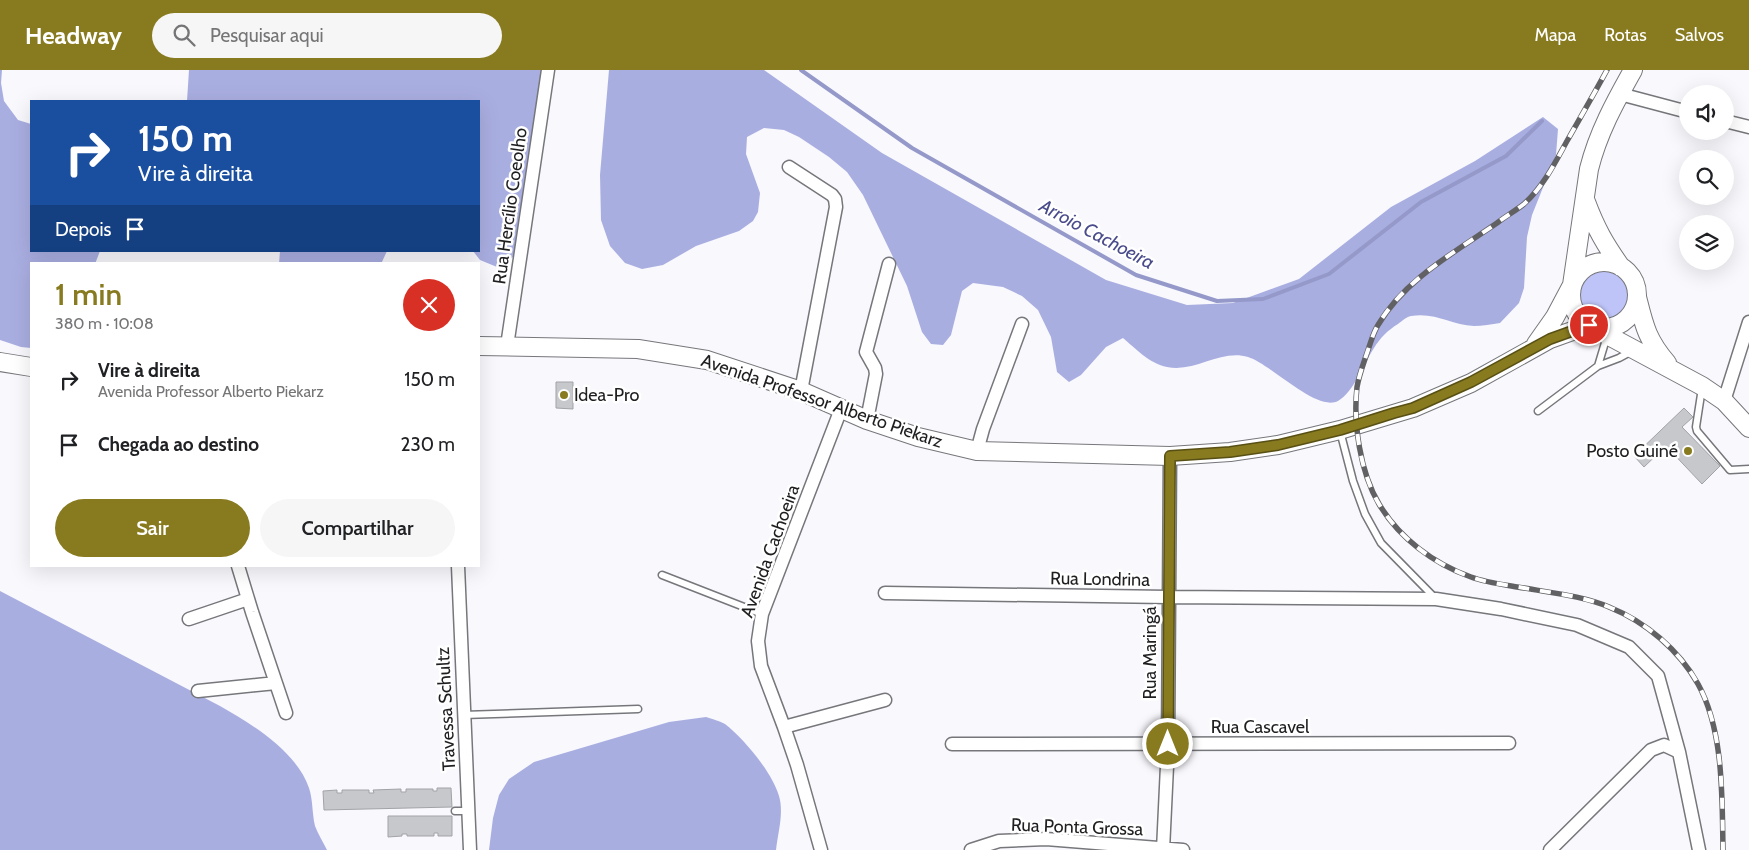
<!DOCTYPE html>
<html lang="pt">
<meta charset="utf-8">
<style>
body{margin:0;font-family:Cabin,sans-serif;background:#f6f6f6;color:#202124;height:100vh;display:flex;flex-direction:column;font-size:19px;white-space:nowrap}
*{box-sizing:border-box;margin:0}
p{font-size:16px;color:#757577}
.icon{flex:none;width:28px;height:28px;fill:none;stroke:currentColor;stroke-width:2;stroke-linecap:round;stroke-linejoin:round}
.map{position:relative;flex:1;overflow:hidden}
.side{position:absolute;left:30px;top:192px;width:450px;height:305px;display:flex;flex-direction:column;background:#fff;border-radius:0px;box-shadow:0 5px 20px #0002}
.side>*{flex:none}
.guide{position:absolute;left:30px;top:30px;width:450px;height:152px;border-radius:0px;box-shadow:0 5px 20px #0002;background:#1a4fa0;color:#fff;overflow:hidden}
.buttons{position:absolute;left:1679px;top:15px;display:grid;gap:10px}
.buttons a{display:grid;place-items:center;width:55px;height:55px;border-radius:50%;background:#fff;box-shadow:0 5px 20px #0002;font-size:25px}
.pin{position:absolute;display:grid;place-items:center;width:42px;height:42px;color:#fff;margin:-21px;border:2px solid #fff;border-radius:50%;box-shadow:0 1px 5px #0007}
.me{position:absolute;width:55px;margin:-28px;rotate:0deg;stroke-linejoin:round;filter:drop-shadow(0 0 4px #0008)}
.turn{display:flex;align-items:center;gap:18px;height:105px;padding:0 25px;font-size:22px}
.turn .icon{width:65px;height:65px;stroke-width:2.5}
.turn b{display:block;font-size:35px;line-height:42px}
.then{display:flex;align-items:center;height:48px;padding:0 25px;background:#0003;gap:10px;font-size:19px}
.round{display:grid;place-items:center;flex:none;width:52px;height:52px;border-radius:26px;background:#f6f6f6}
.overview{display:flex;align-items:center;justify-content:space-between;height:85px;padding:0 25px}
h1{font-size:30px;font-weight:600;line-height:38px;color:#887a1f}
.button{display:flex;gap:10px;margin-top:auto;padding:10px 25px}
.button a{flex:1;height:58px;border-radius:30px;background:#887a1f;color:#fff;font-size:20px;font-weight:600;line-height:58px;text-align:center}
.button a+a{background:#f6f6f6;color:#202124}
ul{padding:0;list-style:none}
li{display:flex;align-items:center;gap:15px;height:65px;padding:0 25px}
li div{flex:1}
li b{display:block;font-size:19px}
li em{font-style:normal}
header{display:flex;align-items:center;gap:30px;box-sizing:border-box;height:70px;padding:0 25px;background:#887a1f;color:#fff}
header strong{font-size:24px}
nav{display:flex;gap:28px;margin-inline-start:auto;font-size:18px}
.search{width:350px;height:45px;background:#f6f6f6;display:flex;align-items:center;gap:12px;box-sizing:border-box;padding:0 18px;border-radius:28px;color:#757577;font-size:19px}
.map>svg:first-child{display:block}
</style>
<header>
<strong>Headway</strong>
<div class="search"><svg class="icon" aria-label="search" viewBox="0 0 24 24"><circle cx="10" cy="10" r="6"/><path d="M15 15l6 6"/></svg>Pesquisar aqui</div>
<nav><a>Mapa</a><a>Rotas</a><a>Salvos</a></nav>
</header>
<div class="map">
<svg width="1749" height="780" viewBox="0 0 1749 780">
<rect width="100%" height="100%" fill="#f8f8fd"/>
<!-- green -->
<path fill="#bec4f7" d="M1579 225a25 25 0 1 1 50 0a25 25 0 1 1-50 0Z"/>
<!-- forest -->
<path fill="#a9aee1" d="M0 0H2L1 13 4 31 18 50 31 54V181H100L95 194H31V278L21 277 0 270Z
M189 0H546L519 166 513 187 497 197 480 190 473 181H479V31H187Z
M609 0H764L882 83 1106 210 1187 235 1233 233 1299 209 1391 137 1475 91 1543 47 1558 59 1556 85 1532 145 1527 167 1524 218 1519 233 1500 253C1492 254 1482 256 1474 256 1451 255 1436 242 1411 246 1406 247 1402 251 1398 254 1388 260 1380 268 1374 278 1364 293 1354 322 1338 331 1316 342 1271 294 1248 287 1220 279 1195 303 1167 297 1150 294 1135 278 1123 268L1106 277 1081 305 1069 312 1057 302 1051 267 1038 240 1022 226 1003 217 973 213 962 221 951 265 943 275 931 274 922 262 907 216 863 125 847 102 829 87 799 67 784 60 764 58 747 67 746 84 760 123 758 142 753 151 739 161 696 176 663 195 642 199 625 193 610 176 601 150 600 105Z
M280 181H387L381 194H279Z
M0 521 220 636C252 654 297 682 309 718 313 730 312 743 315 756 318 764 323 772 327 780H0Z
M706 647C712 649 720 651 725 654 744 669 772 702 779 726 784 743 778 762 776 780H489L493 748 499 725 509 709 534 692 669 652Z"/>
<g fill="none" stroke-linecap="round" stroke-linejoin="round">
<!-- stream -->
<path stroke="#9499ca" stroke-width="4" d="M801 0 912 78 1136 205 1217 231 1263 229 1329 204 1421 132 1506 86 1542 51"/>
</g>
<!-- building -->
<path fill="#c7c8cc" stroke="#a2a3a7" d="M556 312H573V339L556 338Z
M1684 338 1693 347 1682 357 1720 396 1702 414 1666 376 1644 397 1634 386Z
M437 718H451L452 737 324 740 323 721 337 720V723H342V720H369V723H374L373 720 401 719V722H406V719H433V721H437Z
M388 746H452V766H438V763H434V766H407V764H402V766L388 767Z"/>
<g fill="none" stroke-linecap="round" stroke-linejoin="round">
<!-- service casing -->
<g stroke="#76777b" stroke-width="9">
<path id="service" d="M1598 296 1607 266
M1702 318 1696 357 1697 361 1730 400 1749 399
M1538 341 1598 296 1619 288 1632 281
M1340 361 1353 411 1365 444 1381 473 1435 528
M662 505 762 544
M463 645 638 639
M455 741H468"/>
</g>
<!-- minor casing -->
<g stroke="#76777b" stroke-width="15">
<path id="minor" d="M1620 24 1688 42
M1725 51 1749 57
M789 97 832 125 835 129 836 137 801 321
M507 276 548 0
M1724 331 1749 252
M867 350 876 304 875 298 866 282 889 194
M977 381 983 359 1022 254
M238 496 252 542 286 643
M458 496 470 780
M885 523 1168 527 1436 529 1501 539 1577 555 1629 577 1658 606 1679 682
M189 549 248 529
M198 621 276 613
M784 657 885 630
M952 674 1509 673
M821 780 797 695 784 657 761 596 758 571 762 544 841 339
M971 780 999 771 1046 769 1183 780
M1163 780 1168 675 1170 386
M1550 780 1651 680 1664 675 1679 682 1699 780"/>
</g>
<!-- secondary casing -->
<g stroke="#76777b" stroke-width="20">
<path id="secondary" d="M1586 132C1596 159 1605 174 1621 197
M1571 225a33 33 0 1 1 66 0a33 33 0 1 1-66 0Z
M1637 227C1644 255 1647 270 1667 293
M1594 258 1702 316 1724 331 1749 358
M1536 274 1555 247 1572 215 1589 99C1598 63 1615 32 1633 0
M479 276 638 279 707 290 801 321 867 350 918 367 977 381 1170 386 1230 382 1278 375 1340 360 1413 338 1471 313 1550 269 1589 255
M0 292 31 297"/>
</g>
<!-- service -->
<use href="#service" stroke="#fff" stroke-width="6"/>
<!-- minor -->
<use href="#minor" stroke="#fff" stroke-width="12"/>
<!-- secondary -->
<use href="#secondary" stroke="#fff" stroke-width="18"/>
<!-- rail casing -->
<g stroke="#616164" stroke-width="5.5">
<path id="rail" d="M1607 0C1594 24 1580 48 1567 71 1555 93 1543 117 1524 134 1515 141 1506 146 1497 153 1455 182 1404 210 1378 255 1373 263 1371 272 1368 280 1364 292 1359 305 1357 317 1353 353 1360 402 1379 434 1399 468 1434 494 1471 507 1487 513 1507 515 1524 518 1552 523 1583 526 1609 537 1646 552 1679 580 1698 614 1724 661 1722 728 1723 780"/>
</g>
<!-- rail -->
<use href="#rail" stroke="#fff" stroke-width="4" stroke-dasharray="11" stroke-linecap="butt"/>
</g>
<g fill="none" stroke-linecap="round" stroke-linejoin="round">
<!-- route casing -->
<g stroke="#584f14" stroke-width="12">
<path id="route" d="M1168 674 1170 386 1230 382 1278 375 1340 360 1394 343 1413 338 1471 312 1550 269 1589 255"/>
</g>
<!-- route -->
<use href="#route" stroke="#887a1f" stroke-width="9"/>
</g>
<!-- markers -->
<g fill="#887a1f" stroke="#fff" stroke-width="2">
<circle cx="564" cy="325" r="5"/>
<circle cx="1688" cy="381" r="5"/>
</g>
<g text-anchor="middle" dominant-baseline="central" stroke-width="5" stroke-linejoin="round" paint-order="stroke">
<!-- street labels -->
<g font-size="18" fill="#1f1f21" stroke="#fff">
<text transform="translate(510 136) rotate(-82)">Rua Hercílio Coeolho</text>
<text transform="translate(822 331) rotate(19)">Avenida Professor Alberto Piekarz</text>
<text transform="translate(770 481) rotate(-70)">Avenida Cachoeira</text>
<text transform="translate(1100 509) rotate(1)">Rua Londrina</text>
<text transform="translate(1150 583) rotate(-90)">Rua Maringá</text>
<text transform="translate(446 639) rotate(-93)">Travessa Schultz</text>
<text x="1260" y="657">Rua Cascavel</text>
<text transform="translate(1077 757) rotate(2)">Rua Ponta Grossa</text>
</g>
<!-- poi labels -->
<g font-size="18" fill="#1f1f21" stroke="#fff" text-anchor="start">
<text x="574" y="325">Idea-Pro</text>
<text x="1678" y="381" text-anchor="end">Posto Guiné</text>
</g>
<!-- water labels -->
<g font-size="19" font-style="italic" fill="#494b8b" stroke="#fff">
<text transform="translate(1097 164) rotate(28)">Arroio Cachoeira</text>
</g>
</g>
</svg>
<div class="buttons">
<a><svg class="icon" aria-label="sound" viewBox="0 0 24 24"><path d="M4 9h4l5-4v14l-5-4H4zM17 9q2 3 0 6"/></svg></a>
<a><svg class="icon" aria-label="search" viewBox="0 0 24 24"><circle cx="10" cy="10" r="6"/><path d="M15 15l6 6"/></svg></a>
<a><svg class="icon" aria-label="layers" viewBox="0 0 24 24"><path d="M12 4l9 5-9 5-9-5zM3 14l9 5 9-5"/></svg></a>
</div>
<div class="pin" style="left:1589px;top:255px;background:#d93025"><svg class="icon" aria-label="arrive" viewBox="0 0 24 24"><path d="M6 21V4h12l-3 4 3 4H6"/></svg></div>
<svg class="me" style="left:1168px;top:674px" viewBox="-20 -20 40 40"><circle r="17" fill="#887a1f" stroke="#fff" stroke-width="3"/><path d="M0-11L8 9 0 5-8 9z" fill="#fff"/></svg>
<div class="guide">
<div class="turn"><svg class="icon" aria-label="right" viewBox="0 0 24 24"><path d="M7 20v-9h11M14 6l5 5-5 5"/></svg><div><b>150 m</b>Vire à direita</div></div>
<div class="then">Depois<svg class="icon" aria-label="arrive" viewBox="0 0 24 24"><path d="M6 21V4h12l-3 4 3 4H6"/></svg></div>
</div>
<section class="side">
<div class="overview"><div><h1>1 min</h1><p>380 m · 10:08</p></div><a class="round" style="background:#d93025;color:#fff"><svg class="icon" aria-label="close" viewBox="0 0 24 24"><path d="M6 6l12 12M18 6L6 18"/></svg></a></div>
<ul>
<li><svg class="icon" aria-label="right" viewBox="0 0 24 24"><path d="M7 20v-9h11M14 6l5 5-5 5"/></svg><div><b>Vire à direita</b><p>Avenida Professor Alberto Piekarz</p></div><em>150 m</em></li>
<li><svg class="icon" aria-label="arrive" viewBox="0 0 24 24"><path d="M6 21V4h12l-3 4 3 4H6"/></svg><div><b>Chegada ao destino</b></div><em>230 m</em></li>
</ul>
<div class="button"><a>Sair</a><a>Compartilhar</a></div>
</section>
</div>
